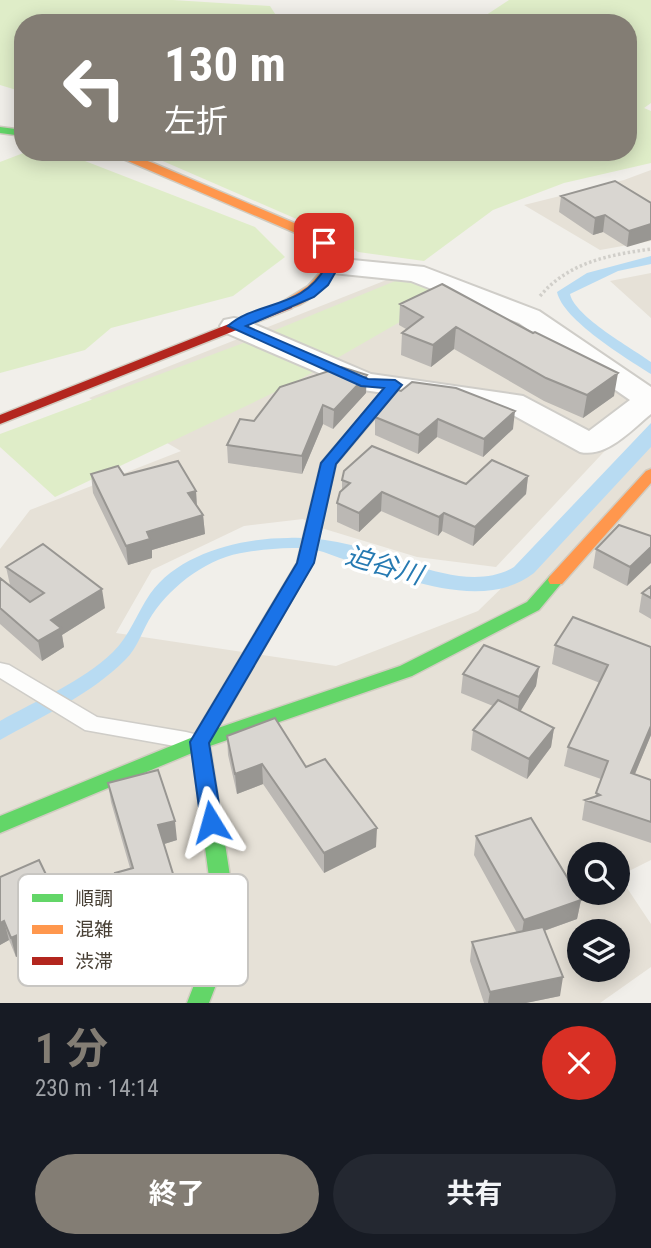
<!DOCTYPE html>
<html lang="ja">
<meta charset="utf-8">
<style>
body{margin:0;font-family:"Roboto Condensed","Noto Sans JP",sans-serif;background:#242831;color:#f1f3f6;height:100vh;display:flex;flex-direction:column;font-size:26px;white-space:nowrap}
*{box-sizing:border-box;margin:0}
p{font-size:23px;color:#9ea1a6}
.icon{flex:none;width:38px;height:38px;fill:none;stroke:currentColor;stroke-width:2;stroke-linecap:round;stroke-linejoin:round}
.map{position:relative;height:1003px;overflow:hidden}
.panel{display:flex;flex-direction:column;background:#171b24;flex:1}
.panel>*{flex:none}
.top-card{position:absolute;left:14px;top:14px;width:623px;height:147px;border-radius:28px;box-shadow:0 4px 18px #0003;background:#837d74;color:#fff;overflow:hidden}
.controls{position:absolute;left:567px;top:842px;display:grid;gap:14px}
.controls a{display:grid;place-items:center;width:63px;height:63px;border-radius:50%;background:#171b24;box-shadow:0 4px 18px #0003;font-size:35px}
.pin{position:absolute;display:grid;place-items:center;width:60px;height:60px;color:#fff;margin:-30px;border-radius:14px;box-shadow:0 4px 10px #0006}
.me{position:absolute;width:77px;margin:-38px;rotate:352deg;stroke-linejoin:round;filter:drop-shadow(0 0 5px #0008)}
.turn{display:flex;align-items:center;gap:24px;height:147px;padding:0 35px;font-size:32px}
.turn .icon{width:91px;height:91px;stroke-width:2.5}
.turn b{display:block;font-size:49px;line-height:60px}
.round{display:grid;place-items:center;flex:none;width:74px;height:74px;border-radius:37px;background:#242831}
.overview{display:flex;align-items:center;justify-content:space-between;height:119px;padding:0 35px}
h1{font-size:42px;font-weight:700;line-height:52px;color:#837d74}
.action{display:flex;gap:14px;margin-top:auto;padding:14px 35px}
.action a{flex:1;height:80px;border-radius:42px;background:#837d74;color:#fff;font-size:28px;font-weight:700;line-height:80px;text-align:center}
.action a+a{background:#242831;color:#f1f3f6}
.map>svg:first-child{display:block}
</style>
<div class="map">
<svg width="651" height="1003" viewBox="0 0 651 1003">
<rect width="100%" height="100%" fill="#f1efea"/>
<!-- residential -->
<path fill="#e6e1d7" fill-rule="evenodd" d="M651 170V241L600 250 524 205 624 180Z
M651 273V318L610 281Z
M394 277 528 334 645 408 496 567 417 557 318 527 303 519 244 526 152 570 116 633 336 666 478 611 651 442V860L619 876 651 924V967L600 1003H0V549L30 510 181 451 89 398ZM579 854H618V892H579ZM579 931H618V970H579Z"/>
<!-- green -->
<path fill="#dfedc8" d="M0 0H173L270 6 281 23H23V92L0 85Z
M509 0H651V103L644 108 651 111V163L564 183 493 210 424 261 358 252 338 237 142 152H628V23H474Z
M26 152 85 161 255 227 285 257 233 296 111 328 85 350 0 373V162Z
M405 277 445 296 292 384 55 497 0 447V434L246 342Z"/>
<!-- water -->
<path fill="#b8dbf2" d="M651 256V264L618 271 570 294C575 317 632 348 651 362V374C626 358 563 320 557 292L587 273Z
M651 423V447L534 573C483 613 401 577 346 560 336 557 326 552 316 550 294 546 269 549 247 552 209 557 173 584 152 615 142 630 138 648 125 660 90 695 43 716 0 740V721C37 700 82 682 113 652 130 635 137 613 150 594 179 553 241 538 288 538 309 537 330 540 351 545 399 556 467 595 514 567Z"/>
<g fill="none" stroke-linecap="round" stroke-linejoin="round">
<!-- lane casing -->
<g stroke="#cfcdc8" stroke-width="3">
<path id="lane" d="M0 663 9 665 97 717 186 732 194 734 197 740 194 746 186 748 85 730 0 678Z"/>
</g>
<!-- street casing -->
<g stroke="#cfcdc8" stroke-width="4">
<path id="street" d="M332 258 424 267 539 311 651 387V414C631 430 607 458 580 452L504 410 356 389 224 332 220 326 224 320 234 318 244 320 371 374 523 396 589 431 630 400 519 323 411 281 323 272 319 266 323 260Z"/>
</g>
<!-- fast casing -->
<g stroke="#d1ccc1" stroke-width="3">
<path id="fast" d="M0 127 23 130V136L0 133Z
M395 381 402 385 400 388 336 464 313 563 218 728 400 666 527 602 550 576 556 574 564 580 539 610 412 676 210 746 238 928 209 1003H187L216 928 192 753 0 833V816L193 737 297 563 321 463 390 382Z"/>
</g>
<!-- slow casing -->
<g stroke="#d1ccc1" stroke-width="3">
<path id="slow" d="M107 152H123L153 163 313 231 328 240 338 266C327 283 305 311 282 308V302L308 286 326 266 319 245 305 237Z
M651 469V483L562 584H550L548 580 550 576 646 471Z"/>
</g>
<!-- jam casing -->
<g stroke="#d1ccc1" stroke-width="3">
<path id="jam" d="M287 301 292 302V308L0 424V415Z"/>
</g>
<!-- path -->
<path stroke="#d1cfca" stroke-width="3.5" stroke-dasharray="2.5 2.5" stroke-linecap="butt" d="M540 296C569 262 609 255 651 249"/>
<!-- lane -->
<use href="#lane" fill="#fdfdfc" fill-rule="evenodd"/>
<!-- street -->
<use href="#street" fill="#fdfdfc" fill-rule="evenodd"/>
<!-- fast -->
<use href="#fast" fill="#63d668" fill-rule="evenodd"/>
<!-- slow -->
<use href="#slow" fill="#ff974d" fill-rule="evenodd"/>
<!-- jam -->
<use href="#jam" fill="#b3261e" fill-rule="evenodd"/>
</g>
<!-- wall -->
<path fill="#bbb8b4" d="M561 196 651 203 627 247 603 232 593 235 559 212Z
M400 304 614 396 583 418 544 401 454 349 431 367 401 355 402 333 406 329 399 325Z
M398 390 513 429 483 457 437 437 418 454 375 435V417Z
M366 393 333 429 323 424 302 474 228 463 227 445 254 421Z
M91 474 124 475 196 491 197 506 203 515 205 534 152 550V558L128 565 93 493Z
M528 476 526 494 473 546 442 531 438 536 381 511 359 532 337 522V503L342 490V480L466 484Z
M651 536 627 586 593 568 596 549Z
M6 567 105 608 62 635 64 647 42 661 0 624V578L10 585Z
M651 586V619L639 612 642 593Z
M555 645 651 647V735L635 774 651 780V843L582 820 585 800 595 797 601 779 564 766 568 747 600 683 552 664Z
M539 667 536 686 520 711 554 728 551 747 527 779 471 750 473 730 493 706 461 693 463 674Z
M227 736 306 767 376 847 324 873 263 784 237 794 228 755Z
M108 783 177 840 164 844 188 935 134 951 119 892 115 873 130 868 111 802Z
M476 836 581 900 577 919 544 931 560 996 526 1003H484L470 961 472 942 517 933 474 855Z
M0 877 69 933 16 957 9 940 0 945Z"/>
<!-- shaded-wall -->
<path fill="#989692" d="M605 215 603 232 593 235 595 218Z
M651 224V240L627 247 629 231Z
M456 327 454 349 431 367 433 345Z
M618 373 614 396 583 418 587 395Z
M367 375 366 393 333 429 334 410Z
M323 405V424L302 474V456Z
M515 411 513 429 483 457 484 439Z
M438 419 437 437 418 454 419 435Z
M528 476 526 494 473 546 475 527Z
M196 491 197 510 188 493Z
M382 492 381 511 359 532V513Z
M444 513 442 531 438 536 439 517Z
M203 515 205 534 152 550V558L128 565 126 546 147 532Z
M651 547V563L627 586 630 567Z
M102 589 105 608 62 635 64 647 42 661 38 641 51 620Z
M539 667 536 686 517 717 519 697Z
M651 726V735L627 793 631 773Z
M554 728 551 747 527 779 529 759Z
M262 764 263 784 237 794 235 774Z
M175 821 177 840 161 845 158 825Z
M377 828 376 847 324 873V853Z
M581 900 577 919 521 939 524 920Z
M65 914 69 933 16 957 11 938Z
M186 916 188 935 134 951 131 932Z
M4 921 9 940 0 945V923Z
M563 977 560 996 526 1003H488L490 992Z"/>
<!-- building -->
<path fill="#d9d6d1" stroke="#989692" stroke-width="2" d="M615 181 651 203V224L629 231 605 215 595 218 561 196Z
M442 284 533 333 535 332 618 373 587 395 546 378 456 327 433 345 402 333 423 317 400 304Z
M341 367 367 375 334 410 323 405 302 456 227 445 240 419 254 421 280 387Z
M412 382 456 388 515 411 484 439 438 419 419 435 375 417 398 390 401 391Z
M372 446 466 484 492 460 528 476 475 527 444 513 439 517 382 492 359 513 337 503 340 492 350 483 342 480 344 471Z
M178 461 196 491 188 493 203 515 147 532 150 539 126 546 91 474 118 466 124 475Z
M619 525 651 536V547L630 567 596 549Z
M43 544 102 589 51 620 61 628 38 641 0 608V578L30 602 44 593 6 567Z
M651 586V598L642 593Z
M573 617 651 647V726L631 773 651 780V822L585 800 600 795 596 793 608 761 568 747 608 665 555 645Z
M484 645 539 667 519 697 463 674Z
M498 700 554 728 529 759 473 730Z
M275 718 306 767 325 759 377 828 324 853 262 764 235 774 227 736Z
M158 770 175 821 158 825 186 916 131 932 115 873 133 868 108 783Z
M531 818 581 900 524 920 476 836Z
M39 860 65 914 11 938 4 921 0 923V877Z
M543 927 563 977 490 992 472 942Z"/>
<!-- route -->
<path fill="#1a73e8" stroke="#114b97" stroke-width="2" d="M324 239 330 243 339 266 328 285 314 297 246 326 368 379 395 380 402 385 336 464 314 563 209 743 222 822 219 828 211 830 204 828 201 822 190 742 297 563 321 463 384 388 361 386 228 326C257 300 303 310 326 266L318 243Z"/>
<g text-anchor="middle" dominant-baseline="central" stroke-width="7" stroke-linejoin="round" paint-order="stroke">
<!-- water labels -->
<g font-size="26" font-style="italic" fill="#267ab2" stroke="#fff">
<text transform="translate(384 565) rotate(16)">迫谷川</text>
</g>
</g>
<!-- legend -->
<rect x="18" y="874" width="230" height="112" rx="10" fill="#fff" stroke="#c8c6c2" stroke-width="2"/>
<rect x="32" y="894" width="31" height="8" fill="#63d668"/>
<rect x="32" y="925" width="31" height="9" fill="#ff974d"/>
<rect x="32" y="957" width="31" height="8" fill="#b3261e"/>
<g font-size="19" fill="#484035">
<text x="75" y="905">順調</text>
<text x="75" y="936">混雑</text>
<text x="75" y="968">渋滞</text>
</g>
</svg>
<div class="controls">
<a><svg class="icon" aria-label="search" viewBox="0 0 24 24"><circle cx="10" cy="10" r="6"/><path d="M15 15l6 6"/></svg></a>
<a><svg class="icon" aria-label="layers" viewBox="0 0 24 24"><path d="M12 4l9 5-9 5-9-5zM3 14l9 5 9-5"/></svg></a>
</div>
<div class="pin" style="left:324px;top:243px;background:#d93025"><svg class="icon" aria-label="arrive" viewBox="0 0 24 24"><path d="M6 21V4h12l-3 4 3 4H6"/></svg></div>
<svg class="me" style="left:211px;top:822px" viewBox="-20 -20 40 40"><path d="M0-17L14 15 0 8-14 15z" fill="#1a73e8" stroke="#fff" stroke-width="4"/></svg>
<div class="top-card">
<div class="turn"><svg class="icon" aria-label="left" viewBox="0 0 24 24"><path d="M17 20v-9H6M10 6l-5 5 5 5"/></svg><div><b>130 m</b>左折</div></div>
</div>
</div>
<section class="panel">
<div class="overview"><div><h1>1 分</h1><p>230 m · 14:14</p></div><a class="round" style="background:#d93025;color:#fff"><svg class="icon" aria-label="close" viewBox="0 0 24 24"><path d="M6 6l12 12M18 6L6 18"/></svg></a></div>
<div class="action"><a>終了</a><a>共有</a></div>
</section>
